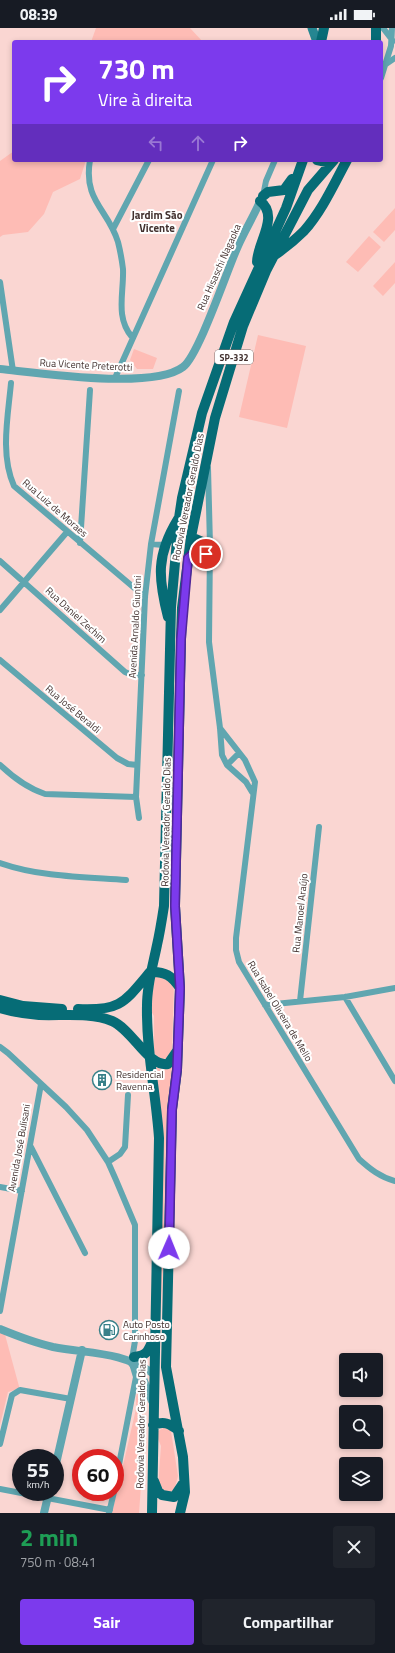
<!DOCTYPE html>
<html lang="pt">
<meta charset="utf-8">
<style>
body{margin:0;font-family:"Titillium Web",sans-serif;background:#20242c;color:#f1f3f6;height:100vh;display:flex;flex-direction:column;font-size:15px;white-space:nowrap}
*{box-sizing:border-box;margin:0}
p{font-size:13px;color:#9ea1a6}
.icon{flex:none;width:22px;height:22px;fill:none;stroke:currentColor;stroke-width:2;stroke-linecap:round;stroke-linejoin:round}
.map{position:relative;height:1485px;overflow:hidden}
.side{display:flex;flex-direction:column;background:#171b24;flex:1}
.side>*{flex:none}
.top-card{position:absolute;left:12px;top:12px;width:371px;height:122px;border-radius:4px;box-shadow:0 2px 6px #0003;background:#7c3aed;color:#fff;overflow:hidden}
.buttons{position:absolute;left:339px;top:1325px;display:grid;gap:8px}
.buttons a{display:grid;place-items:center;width:44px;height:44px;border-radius:4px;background:#171b24;box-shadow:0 2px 6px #0003;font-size:20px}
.speed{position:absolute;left:12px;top:1421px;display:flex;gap:8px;font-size:20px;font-weight:700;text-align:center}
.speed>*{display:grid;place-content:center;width:52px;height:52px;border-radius:50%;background:#171b24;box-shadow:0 2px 6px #0003;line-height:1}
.speed small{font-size:10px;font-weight:400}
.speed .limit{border:6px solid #d22;background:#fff;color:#111}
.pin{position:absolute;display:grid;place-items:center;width:34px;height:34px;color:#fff;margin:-17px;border:2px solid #fff;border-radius:50%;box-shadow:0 1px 4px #0007}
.me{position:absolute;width:44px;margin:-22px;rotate:1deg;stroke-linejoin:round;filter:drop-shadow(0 0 3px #0008)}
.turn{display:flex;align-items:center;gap:14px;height:84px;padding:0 20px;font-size:18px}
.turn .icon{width:52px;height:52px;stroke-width:2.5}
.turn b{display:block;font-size:28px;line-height:34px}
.lanes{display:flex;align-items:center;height:38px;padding:0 20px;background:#0003;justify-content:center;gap:20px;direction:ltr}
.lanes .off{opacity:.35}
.round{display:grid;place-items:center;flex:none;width:42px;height:42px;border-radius:4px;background:#20242c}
.head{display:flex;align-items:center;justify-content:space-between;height:68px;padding:0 20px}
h1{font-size:24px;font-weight:700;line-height:30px;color:#1e9e55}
.button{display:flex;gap:8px;margin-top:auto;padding:8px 20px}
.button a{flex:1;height:46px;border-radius:4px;background:#7c3aed;color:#fff;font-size:16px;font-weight:700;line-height:46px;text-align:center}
.button a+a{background:#20242c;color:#f1f3f6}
.status{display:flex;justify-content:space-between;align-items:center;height:28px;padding:0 20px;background:#171b24;direction:ltr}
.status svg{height:11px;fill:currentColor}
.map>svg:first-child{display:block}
</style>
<div class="status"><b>08:39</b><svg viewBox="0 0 49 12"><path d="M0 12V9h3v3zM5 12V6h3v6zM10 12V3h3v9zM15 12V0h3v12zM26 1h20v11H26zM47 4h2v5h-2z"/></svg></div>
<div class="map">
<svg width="395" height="1485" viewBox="0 0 395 1485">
<rect width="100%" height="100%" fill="#fad6d2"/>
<!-- green -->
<path fill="#febcb5" d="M96 0H190L203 14H91Z
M14 123V132H86L80 151 53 164 44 186 28 204 3 207 0 209V133Z
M395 180V202L384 214 373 204Z
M369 208 381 219 358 244 346 234Z
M395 234V255L383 268 373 258Z
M258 307 306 318 287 400 239 389Z
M134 321 157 330 153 341H137L130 332Z
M161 947 174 955 172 1023 169 1029 161 1032 154 1025V988L150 981 154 949Z
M173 1037 166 1107 162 1280 153 1038 161 1041Z
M0 1301 4 1303 20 1362 18 1361 8 1364 0 1397Z
M140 1358 145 1402 139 1485H112L136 1381V1369Z
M165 1399 171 1403 178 1448 174 1463 167 1465 158 1459 161 1418 158 1411V1403Z"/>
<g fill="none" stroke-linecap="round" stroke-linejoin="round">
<!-- minor -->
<path stroke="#60a6b0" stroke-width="6" d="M383 0 393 13
M386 36 395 30
M381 50 391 18 392 0
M90 132C83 173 108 181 118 214 120 222 122 233 123 241 124 265 115 289 132 309
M263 168 266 153 275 132
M113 201 149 132
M0 254 13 343
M115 350 213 132
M11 355C8 388 0 427 14 458L145 569
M208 440 210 517 209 614 220 700 222 727 227 737 246 754 252 764
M80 515 90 362
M151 516 164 517
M0 533 125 644 132 647H142
M0 582 67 504
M0 632 117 730 128 736 137 737
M220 700 245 732 255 754 236 910V922L239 934 359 1131C370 1141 380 1149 395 1153
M0 737C14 750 27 760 45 766L136 769
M227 737 239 725
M139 790 136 769 145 569 151 516 179 363
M0 835C40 849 84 849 126 852
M345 969 395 1053
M300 973 319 799
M265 977 345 969 395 960
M0 1019 8 1025 66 1079 87 1102 108 1134 116 1152 135 1197V1313L132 1331
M31 1119 85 1225
M108 1134 120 1126 125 1119 128 1067
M0 1159 22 1163
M0 1283 41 1056
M0 1416 12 1367 20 1362 71 1371
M115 1457 136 1349 133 1339
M0 1461 110 1482
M109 1485 114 1464"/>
<!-- tertiary -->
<path stroke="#60a6b0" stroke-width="8" d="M0 341C39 345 153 362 183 339 199 327 227 242 238 218 245 202 255 186 262 169
M0 1301C17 1308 35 1315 53 1319 90 1326 121 1323 154 1346
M131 1334 142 1348 152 1373
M55 1440 82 1322
M44 1485 49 1464"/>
<!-- secondary -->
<path stroke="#258691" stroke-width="9" d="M312 0 317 14"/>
<!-- primary -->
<path stroke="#066c76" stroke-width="10" d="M376 0V14
M321 14 324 0
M317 132 331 135
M263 168 268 164 284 162 292 151
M275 227C285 220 295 212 304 203 322 183 334 156 347 132
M257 234C257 215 280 188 260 173
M191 509 210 517
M188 530 198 521 206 526 209 532
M168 589C158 550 156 527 178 491
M0 972 23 978 62 981
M0 980C13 984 26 986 39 987 63 988 90 984 112 993 133 1002 148 1039 168 1036L177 1023
M78 981C120 983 124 975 150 944 165 943 172 948 180 960
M134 1329C147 1328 148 1323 153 1312
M153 1397C164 1393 169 1395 179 1403
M154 1453 158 1463 162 1467 174 1469 184 1454
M152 1485 159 1110C156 1066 146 1022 147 977 147 956 153 937 157 917 160 904 162 891 164 878L171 579 179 490 182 470 202 385 234 294 286 180 303 132
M180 1485 185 1464 183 1429 166 1339 172 1081 177 1042 180 960 175 878 181 611 182 580 191 509 215 390 243 298 266 243 308 162 334 132"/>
</g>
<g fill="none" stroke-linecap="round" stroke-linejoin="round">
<!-- route casing -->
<g stroke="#51269a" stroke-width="10">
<path id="route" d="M169 1220 172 1082 177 1042 180 960 175 878 181 611 188 530 198 521 206 526"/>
</g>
<!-- route -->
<use href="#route" stroke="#7c3aed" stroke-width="7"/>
</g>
<!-- icons -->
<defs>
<g id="building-ring" transform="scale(1)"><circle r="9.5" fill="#fff" stroke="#388089" stroke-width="1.5"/><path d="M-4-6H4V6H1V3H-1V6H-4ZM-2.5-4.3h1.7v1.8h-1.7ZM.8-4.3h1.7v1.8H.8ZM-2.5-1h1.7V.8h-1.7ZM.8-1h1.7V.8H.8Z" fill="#388089"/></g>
<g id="fuel-ring" transform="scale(1)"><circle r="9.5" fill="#fff" stroke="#388089" stroke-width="1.5"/><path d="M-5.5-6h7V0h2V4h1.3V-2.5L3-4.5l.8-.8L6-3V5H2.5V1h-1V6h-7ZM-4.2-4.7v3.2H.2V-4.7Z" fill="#388089"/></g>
</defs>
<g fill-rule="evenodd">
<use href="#building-ring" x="102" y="1052"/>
<use href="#fuel-ring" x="109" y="1302"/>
</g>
<g text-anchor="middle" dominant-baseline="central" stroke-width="4" stroke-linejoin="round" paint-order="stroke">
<!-- shield labels -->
<rect fill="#fff" stroke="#7b6f6d" stroke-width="1" x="215" y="322" width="38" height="14" rx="3"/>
<g font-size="9" font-weight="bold" fill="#42312f">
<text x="234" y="329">SP-332</text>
</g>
<!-- street labels -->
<g font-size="10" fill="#42312f" stroke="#fff">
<text transform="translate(219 239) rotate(-66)">Rua Hisaschi Nagaoka</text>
<text transform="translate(86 337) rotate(3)">Rua Vicente Preterotti</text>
<text transform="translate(188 469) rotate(-79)">Rodovia Vereador Geraldo Dias</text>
<text transform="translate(55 480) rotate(41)">Rua Luiz de Moraes</text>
<text transform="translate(76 587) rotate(42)">Rua Daniel Zechim</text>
<text transform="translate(135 599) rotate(-87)">Avenida Arnaldo Giuntini</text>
<text transform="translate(73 681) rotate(40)">Rua José Beraldi</text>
<text transform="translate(166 794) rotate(-89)">Rodovia Vereador Geraldo Dias</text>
<text transform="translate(300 885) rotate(-84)">Rua Manoel Araújo</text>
<text transform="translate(280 983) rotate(59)">Rua Isabel Oliveira de Mello</text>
<text transform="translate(19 1120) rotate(-80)">Avenida José Bulisani</text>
<text transform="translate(141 1396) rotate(-89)">Rodovia Vereador Geraldo Dias</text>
</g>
<!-- poi labels -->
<g font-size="10" fill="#42312f" stroke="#fff" text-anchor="start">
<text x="116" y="1046">Residencial<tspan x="116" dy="12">Ravenna</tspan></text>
<text x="123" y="1296">Auto Posto<tspan x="123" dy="12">Carinhoso</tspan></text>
</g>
<!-- neighbourhood labels -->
<g font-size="11" font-weight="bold" fill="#42312f" stroke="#fff">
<text x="157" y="187">Jardim São<tspan x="157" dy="13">Vicente</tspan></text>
</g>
</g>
</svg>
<div class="buttons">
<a><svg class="icon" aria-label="sound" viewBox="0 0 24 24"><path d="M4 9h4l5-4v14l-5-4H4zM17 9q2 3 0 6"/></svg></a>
<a><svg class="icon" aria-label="search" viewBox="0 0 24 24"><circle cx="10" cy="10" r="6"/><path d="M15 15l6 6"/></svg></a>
<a><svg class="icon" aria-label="layers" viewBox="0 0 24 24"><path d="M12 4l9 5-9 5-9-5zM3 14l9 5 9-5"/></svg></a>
</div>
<div class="speed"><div>55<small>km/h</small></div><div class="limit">60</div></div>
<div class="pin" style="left:206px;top:526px;background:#d93025"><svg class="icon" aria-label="arrive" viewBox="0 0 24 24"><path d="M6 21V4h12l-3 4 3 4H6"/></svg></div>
<svg class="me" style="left:169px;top:1220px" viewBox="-20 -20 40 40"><circle r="19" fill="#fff"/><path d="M0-13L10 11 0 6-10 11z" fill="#7c3aed"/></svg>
<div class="top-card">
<div class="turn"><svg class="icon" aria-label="right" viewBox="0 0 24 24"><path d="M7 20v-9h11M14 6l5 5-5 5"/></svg><div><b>730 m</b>Vire à direita</div></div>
<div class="lanes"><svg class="icon off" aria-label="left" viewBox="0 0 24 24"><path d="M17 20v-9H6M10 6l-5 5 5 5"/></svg><svg class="icon off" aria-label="ahead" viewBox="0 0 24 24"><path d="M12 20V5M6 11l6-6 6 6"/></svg><svg class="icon" aria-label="right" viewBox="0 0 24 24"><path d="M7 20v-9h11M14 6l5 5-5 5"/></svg></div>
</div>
</div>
<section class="side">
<div class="head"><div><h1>2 min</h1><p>750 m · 08:41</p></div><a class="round"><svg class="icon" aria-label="close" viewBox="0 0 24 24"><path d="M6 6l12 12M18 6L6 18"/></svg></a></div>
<div class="button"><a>Sair</a><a>Compartilhar</a></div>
</section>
